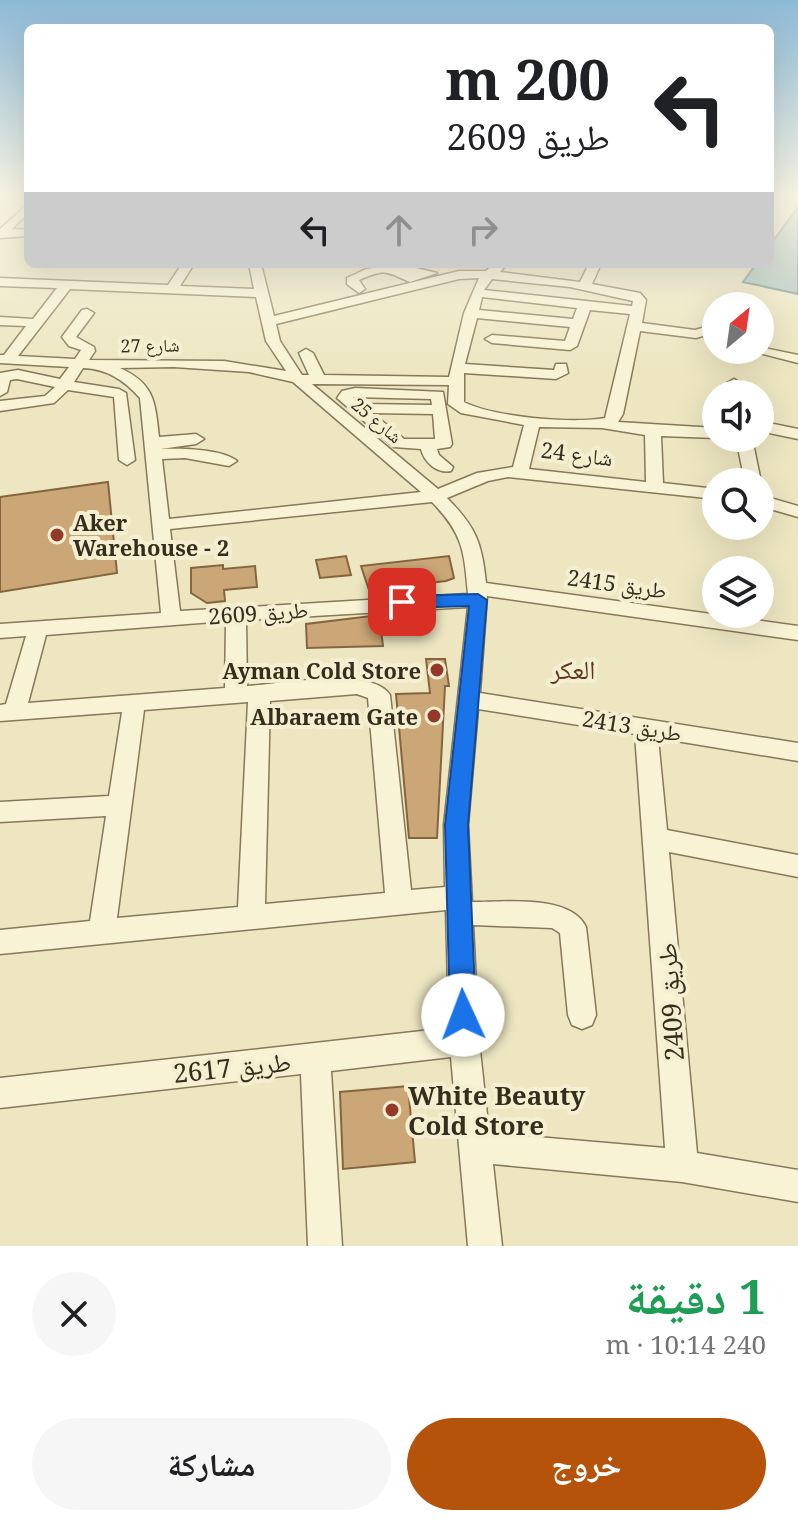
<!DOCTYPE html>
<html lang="ar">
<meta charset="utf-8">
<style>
body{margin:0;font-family:"Noto Serif","Noto Naskh Arabic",serif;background:#f6f6f6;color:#202124;direction:rtl;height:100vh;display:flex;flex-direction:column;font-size:30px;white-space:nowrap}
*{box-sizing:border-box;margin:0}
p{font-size:26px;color:#757577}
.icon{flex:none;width:44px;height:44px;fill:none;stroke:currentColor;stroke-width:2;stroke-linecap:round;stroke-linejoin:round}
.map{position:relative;height:1246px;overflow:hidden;direction:ltr}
.panel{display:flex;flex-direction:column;background:#fff;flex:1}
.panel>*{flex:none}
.hud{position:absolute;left:24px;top:24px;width:750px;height:244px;border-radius:12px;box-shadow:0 8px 32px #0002;direction:rtl;background:#fff;color:#202124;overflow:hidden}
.needle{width:52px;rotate:29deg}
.buttons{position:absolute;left:702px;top:292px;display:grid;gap:16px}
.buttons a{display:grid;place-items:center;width:72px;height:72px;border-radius:50%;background:#fff;box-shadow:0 8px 32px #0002;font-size:40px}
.pin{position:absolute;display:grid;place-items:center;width:68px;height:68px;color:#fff;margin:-34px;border-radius:16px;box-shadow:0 4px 12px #0006}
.me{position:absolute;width:88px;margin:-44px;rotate:358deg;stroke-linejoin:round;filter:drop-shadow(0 0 6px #0008)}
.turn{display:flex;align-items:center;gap:28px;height:168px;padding:0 32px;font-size:36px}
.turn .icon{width:104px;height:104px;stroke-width:2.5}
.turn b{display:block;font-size:56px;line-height:68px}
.lanes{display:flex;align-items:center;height:76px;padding:0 32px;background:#0003;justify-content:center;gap:40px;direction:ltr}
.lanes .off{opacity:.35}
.round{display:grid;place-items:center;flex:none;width:84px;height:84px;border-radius:42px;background:#f6f6f6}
.overview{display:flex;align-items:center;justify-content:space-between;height:136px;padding:0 32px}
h1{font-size:48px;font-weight:700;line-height:60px;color:#1e9e55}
.cta{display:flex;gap:16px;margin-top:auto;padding:16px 32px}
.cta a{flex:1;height:92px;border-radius:48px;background:#b45309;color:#fff;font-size:32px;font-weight:700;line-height:92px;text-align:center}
.cta a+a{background:#f6f6f6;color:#202124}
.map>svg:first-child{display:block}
</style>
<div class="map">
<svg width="798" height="1246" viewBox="0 0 798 1246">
<rect width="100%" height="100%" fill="#ede6c1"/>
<!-- water -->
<path fill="#a4c0bb" stroke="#6b8d8a" stroke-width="2" d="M798 207V294L743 282 756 264H770V245Z"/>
<!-- building -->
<path fill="#cba677" stroke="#85653f" stroke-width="2" d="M108 482 117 573 0 592V497Z
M346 556 351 575 320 578 316 560Z
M449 556 454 578 446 581 369 590 361 566Z
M223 565V569L255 566 257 587 224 590 225 601 207 603 191 593V568Z
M379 615 383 646 307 648 306 624Z
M426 659H445L449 686H445L437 838H409L396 694 430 693Z
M408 1086 415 1162 343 1169 340 1092Z"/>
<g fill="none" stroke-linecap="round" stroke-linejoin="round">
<!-- minor casing -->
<g stroke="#877859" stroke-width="3">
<path id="minor" d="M28 204V213L12 229 28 230V236L0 238V229Z
M182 264H194L180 286 254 289 249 264H261L274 316 459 271H486L494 264H507L500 272 580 282 589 264H601L592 284 640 293 646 300 642 323 695 330 716 324V332L696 338 640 331 623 414 618 422 716 428V438L661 436 663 483 716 489V499L508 477 488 481 447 498C476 527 482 543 486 583L798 626V640L487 596 480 693 798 743V761L658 738 667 830 798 855V877L669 852 697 1153 798 1170V1202L682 1182 493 1164 502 1246H468L451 1057 331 1071 342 1246H308L301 1074 0 1108V1078L449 1028 446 910 0 954V930L90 921 106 816 0 822V802L109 796 122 712 0 721V705L6 704 26 636 0 638V624L161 613 140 398C124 380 107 369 83 368L74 382 119 389 126 393 135 460 127 465 119 460 114 397 68 390 54 403 0 411V401L45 396 55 387 17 379 10 380 7 392 0 396V373L18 370 60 379 69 367 0 363V355H4L26 326 0 325V317L33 319 57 288 0 286V278L168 285ZM479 278 464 313 449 377 324 375 313 353 306 349 299 353 309 375H302L280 341 276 324 459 279ZM492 279 570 287 633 301 632 306 484 290ZM70 289 256 297 266 341 286 371 224 361 89 360 95 351 94 347 76 337 94 313 87 309 82 310 62 337 69 346 81 350 75 359 18 356ZM482 297 577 308 573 319 479 310ZM590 310 630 314 605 418C572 424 493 417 464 402V373L556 379 568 373 566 364H556L554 370 465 364 477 318 570 327 565 341 492 335 485 339 492 343 570 350 577 346ZM174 367 249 372 293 382 421 492 169 519 162 459 185 458 229 466 237 461C223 449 180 448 161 449L196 444 204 439 196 434 159 437C155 402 155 384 120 368ZM312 384 449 385 448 404 461 413 524 425 513 467 477 473 438 489ZM539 427 602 428 645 435 646 482 529 469ZM432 502C463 534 464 550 468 594L180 611 170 529ZM468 607 444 825 445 887 411 890 390 695C373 666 278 684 247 686L246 620ZM226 621 225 688 28 703 46 635ZM357 694 368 698 385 893 265 904 270 701ZM248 702 238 907 117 918 144 710ZM478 709 635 734 665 1148 489 1133 479 1041 473 925 552 928 560 933 568 1015 572 1025 582 1029 592 1025 596 1015 586 927C571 894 504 902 472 902L468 825Z
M400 264 437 273 410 282C385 272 388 268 359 280L365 289 359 293 347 284V278L366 269Z
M760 347 798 355V363L748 350H760Z
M734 379 741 383 743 394H729L727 383Z
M355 388 443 392 452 444 450 447 437 449 439 455 453 467 451 471C437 474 424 462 421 449L394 447 337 398 342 391ZM353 397 431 399 432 405 361 404ZM372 413 433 414 435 439H404Z
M760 421 798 429V439L760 431Z
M736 438H752L761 482 760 484 745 482Z
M760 495 798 506V517L760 506Z"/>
</g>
<!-- minor -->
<use href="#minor" fill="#f8f3d4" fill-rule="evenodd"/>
</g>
<!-- sky -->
<linearGradient id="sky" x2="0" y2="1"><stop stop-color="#8db9d6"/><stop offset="0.53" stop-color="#f7f4e3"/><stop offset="1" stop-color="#f7f4e3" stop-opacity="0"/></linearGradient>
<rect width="798" height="369" fill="url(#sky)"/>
<!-- route -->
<path fill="#1a73e8" stroke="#114b97" stroke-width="2" d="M478 594 487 600 468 825 476 1015 472 1024 463 1028 454 1024 450 1015 445 825 469 606 402 608 393 602 402 596Z"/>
<!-- markers -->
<g fill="#95382a" stroke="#f5efd1" stroke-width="3">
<circle cx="57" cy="535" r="8"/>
<circle cx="437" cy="670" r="8"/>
<circle cx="434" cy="716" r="8"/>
<circle cx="392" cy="1110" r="8"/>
</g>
<g text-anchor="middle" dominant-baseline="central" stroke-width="8" stroke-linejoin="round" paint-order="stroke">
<!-- far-street labels -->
<g font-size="18" fill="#362d1d" stroke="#f5efd1">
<text transform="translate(150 345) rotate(-1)">شارع 27</text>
<text transform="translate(377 420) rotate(40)">شارع 25</text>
</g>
<!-- street labels -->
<g font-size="22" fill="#362d1d" stroke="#f5efd1">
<text transform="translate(577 453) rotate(7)">شارع 24</text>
<text transform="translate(617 583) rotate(8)">طريق 2415</text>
<text transform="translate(258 612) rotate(-4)">طريق 2609</text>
<text transform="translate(632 725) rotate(9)">طريق 2413</text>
</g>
<!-- poi labels -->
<g font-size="22" font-weight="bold" fill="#362d1d" stroke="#f5efd1" text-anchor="end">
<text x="73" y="522" text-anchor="start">Aker<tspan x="73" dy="25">Warehouse - 2</tspan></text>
<text x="421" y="670">Ayman Cold Store</text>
<text x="418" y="716">Albaraem Gate</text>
</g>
<!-- quarter labels -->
<g font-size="26" fill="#62351d" stroke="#f5efd1">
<text x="573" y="669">العكر</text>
</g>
<!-- near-street labels -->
<g font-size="26" fill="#362d1d" stroke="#f5efd1">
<text transform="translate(670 1002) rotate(-94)">طريق 2409</text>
<text transform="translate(232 1067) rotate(-6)">طريق 2617</text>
</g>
<!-- near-poi labels -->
<g font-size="26" font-weight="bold" fill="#362d1d" stroke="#f5efd1" text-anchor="start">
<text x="408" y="1095">White Beauty<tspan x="408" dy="30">Cold Store</tspan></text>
</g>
</g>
</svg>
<div class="buttons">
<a><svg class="needle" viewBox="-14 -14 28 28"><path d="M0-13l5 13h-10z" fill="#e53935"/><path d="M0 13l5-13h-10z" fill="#757577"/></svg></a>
<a><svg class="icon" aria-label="sound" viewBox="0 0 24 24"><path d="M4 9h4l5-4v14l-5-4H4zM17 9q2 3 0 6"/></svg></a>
<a><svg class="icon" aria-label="search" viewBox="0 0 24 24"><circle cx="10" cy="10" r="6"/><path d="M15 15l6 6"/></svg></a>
<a><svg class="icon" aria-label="layers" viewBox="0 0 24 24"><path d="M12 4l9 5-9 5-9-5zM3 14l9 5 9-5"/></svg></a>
</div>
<div class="pin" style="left:402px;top:602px;background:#d93025"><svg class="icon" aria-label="arrive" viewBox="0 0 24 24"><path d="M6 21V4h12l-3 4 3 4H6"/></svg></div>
<svg class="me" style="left:463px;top:1015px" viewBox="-20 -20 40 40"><circle r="19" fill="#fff"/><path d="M0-13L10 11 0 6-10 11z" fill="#1a73e8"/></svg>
<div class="hud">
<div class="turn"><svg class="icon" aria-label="left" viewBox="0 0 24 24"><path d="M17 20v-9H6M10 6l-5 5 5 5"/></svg><div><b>200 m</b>طريق 2609</div></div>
<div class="lanes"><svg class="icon" aria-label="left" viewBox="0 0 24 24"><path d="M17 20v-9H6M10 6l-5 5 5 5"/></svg><svg class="icon off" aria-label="ahead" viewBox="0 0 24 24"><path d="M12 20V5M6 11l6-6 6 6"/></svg><svg class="icon off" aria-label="right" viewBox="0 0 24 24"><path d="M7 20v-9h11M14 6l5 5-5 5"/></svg></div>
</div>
</div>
<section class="panel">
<div class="overview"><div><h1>1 دقيقة</h1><p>240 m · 10:14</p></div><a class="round"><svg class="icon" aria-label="close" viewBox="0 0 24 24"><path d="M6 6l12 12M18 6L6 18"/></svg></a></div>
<div class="cta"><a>خروج</a><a>مشاركة</a></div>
</section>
